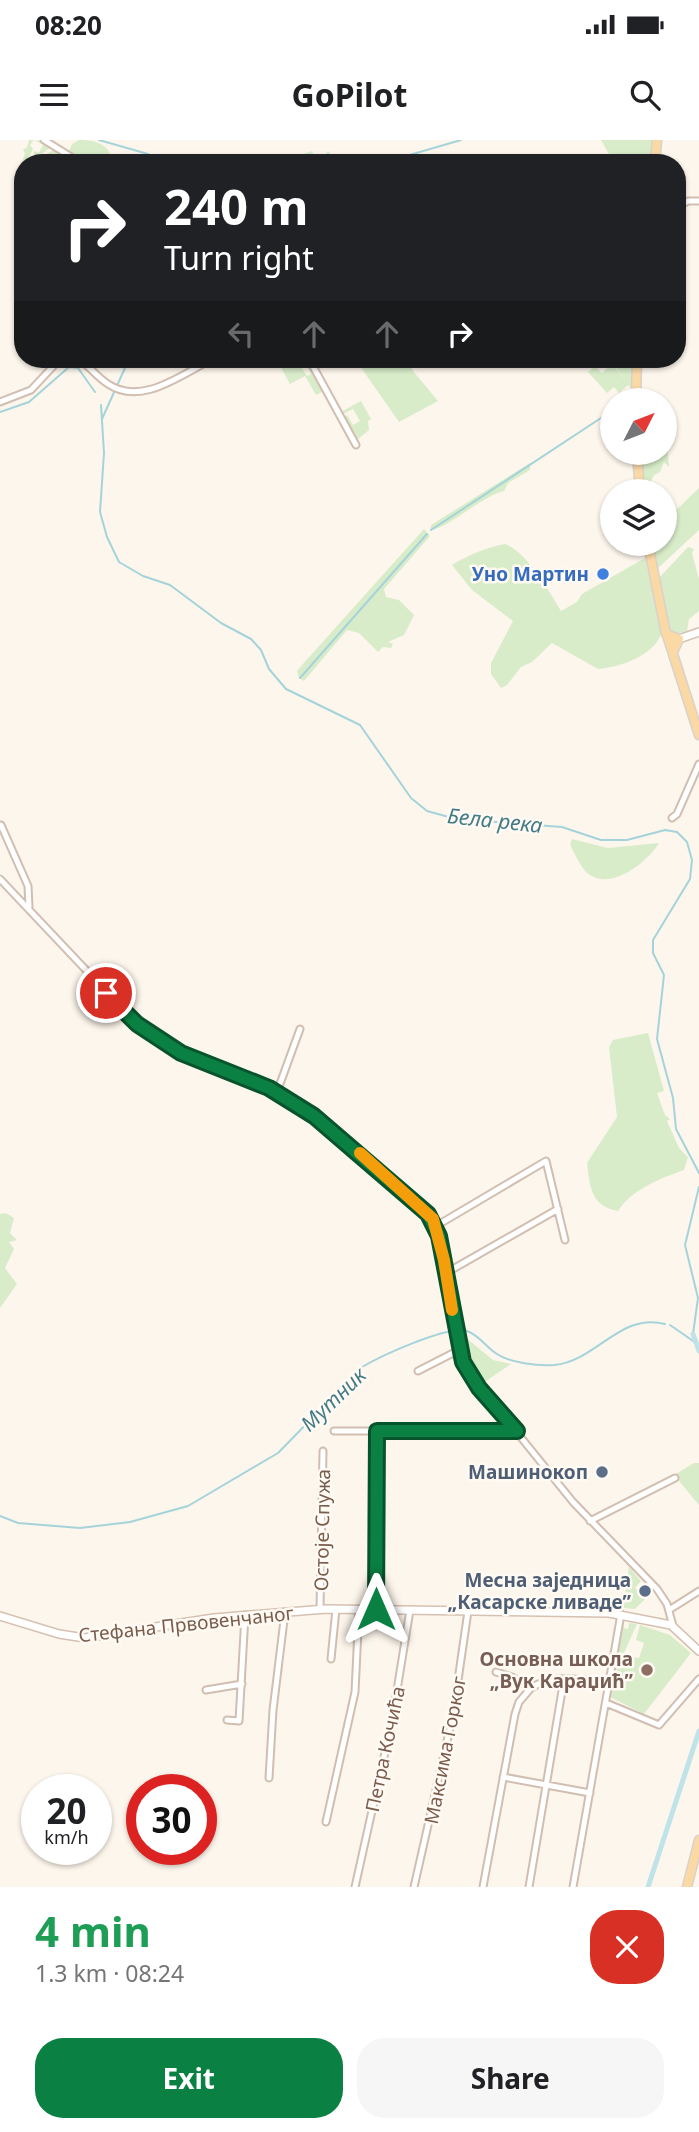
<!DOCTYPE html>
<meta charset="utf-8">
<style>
body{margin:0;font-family:"Noto Sans",sans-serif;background:#f6f6f6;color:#202124;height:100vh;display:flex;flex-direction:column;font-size:26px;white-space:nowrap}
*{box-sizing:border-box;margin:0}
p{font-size:23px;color:#757577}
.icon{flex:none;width:38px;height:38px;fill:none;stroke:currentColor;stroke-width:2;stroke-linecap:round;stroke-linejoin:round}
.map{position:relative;height:1747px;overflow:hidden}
.side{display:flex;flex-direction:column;background:#fff;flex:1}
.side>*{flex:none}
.banner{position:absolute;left:14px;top:14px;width:672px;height:214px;border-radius:28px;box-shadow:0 2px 5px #0004;background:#202124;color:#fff;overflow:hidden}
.needle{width:46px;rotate:48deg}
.tools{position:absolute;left:600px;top:248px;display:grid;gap:14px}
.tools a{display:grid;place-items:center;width:77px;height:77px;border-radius:50%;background:#fff;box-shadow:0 2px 5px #0004;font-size:35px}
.speed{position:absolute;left:21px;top:1634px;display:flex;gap:14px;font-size:35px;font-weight:700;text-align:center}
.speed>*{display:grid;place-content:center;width:91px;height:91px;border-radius:50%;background:#fff;box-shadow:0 2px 5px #0004;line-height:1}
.speed small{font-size:18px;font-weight:400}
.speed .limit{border:10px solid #d22;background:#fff;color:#111}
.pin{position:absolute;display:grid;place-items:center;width:60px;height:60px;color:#fff;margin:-30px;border:4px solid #fff;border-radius:50%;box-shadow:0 2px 7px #0007}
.me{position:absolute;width:77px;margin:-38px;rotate:0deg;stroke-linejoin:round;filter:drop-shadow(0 0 5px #0008)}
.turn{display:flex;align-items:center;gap:24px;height:147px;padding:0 35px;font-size:32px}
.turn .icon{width:91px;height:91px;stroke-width:2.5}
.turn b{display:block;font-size:49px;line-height:60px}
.lanes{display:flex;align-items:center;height:66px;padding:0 35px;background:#0003;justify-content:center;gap:35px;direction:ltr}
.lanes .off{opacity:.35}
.round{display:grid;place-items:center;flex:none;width:74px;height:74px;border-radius:28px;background:#f6f6f6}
.summary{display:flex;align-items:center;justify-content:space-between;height:119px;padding:0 35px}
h1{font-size:42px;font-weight:700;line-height:52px;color:#1e9e55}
.button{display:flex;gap:14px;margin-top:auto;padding:14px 35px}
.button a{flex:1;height:80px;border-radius:28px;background:#0b8043;color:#fff;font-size:28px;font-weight:700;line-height:80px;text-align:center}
.button a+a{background:#f6f6f6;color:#202124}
.status{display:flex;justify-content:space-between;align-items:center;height:49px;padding:0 35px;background:#fff;direction:ltr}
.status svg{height:19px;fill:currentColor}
header{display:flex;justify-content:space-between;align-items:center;height:91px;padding:0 35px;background:#fff;font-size:32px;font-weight:700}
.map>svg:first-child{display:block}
</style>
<div class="status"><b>08:20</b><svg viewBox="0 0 49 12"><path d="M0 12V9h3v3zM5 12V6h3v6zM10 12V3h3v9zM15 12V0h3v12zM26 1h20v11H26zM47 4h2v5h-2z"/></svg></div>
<header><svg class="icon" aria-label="menu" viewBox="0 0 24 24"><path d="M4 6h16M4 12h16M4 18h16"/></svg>GoPilot<svg class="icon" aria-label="search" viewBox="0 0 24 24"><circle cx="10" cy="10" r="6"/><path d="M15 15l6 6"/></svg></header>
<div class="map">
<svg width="699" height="1747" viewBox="0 0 699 1747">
<rect width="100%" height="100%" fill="#fdf6ec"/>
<!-- green -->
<path fill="#d8ecc9" d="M29 0 43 1 42 4 34 0 30 5 33 9 29 17 34 19V11L39 13 44 2 52 7 41 14 40 19 49 21 50 18 45 15 55 9 78 23H23L21 26 25 13 23 9 27 8Z
M79 0C92 0 105 2 111 15L108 23H84L69 11 72 4Z
M601 0H654L652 23H614Z
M312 11 315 20H321L328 11 338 22 221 23 220 16 263 18 298 16Z
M284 219H296L307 236 311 234 303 219H306L324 251 316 255 305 236 290 244 278 222Z
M355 219 409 221 413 231 438 261 399 282Z
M620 219H635L633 250 628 245 619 253 614 247 607 253 588 232 595 226 602 233 612 224 628 243 613 224Z
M361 261 371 279 368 281 369 290 357 300 344 277 347 275 353 285 360 281 353 269 343 274 341 272Z
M665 271 669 272 666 276 672 282 666 288 669 327 664 322 660 332 654 335 649 345 644 343 641 313H665Z
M530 323V330L508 343 504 351C482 356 446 390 430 390L431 385Z
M699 348V390L657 429 651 404H665V376L672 374Z
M424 389 430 396 384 449 386 457 399 460 414 475 404 495 388 502 393 504 391 508 383 507 378 512 359 493 347 490 304 541 299 538 297 531 302 525Z
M505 404C527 412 549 451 561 471L577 462 582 454 645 418 662 492C654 516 621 527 598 529L552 503 532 522 521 527 507 545 501 548 491 534V523L513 481 472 450 452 425C470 414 485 408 505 404Z
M688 407 694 409 692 413 699 439V471L689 479 687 491 675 494 669 488 657 440Z
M572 699 608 708 659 703C647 723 609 753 586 732 582 728 577 718 574 713 571 707 569 704 572 699Z
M648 893 664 951 657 953 665 975 670 979 667 981 679 1008 688 1017 684 1030C661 1038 631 1050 618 1071 591 1066 590 1048 587 1023L617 977 609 907 613 900Z
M6 1073 14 1078 10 1093 17 1100 9 1102 14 1109 5 1128 17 1144 0 1168V1074Z
M465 1197 493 1220 511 1224 480 1245 466 1222 459 1198Z
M694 1323H699V1365L674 1335Z
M629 1427 641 1441 635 1448 646 1458 635 1469 623 1468Z
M624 1482V1488L628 1489 629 1483 637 1484 624 1513 629 1517 639 1518 644 1503 636 1500 640 1485 670 1495 691 1513 644 1574 610 1557Z"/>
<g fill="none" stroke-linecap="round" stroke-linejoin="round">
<!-- stream -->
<path stroke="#a5d3da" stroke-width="2" d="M99 0 148 14 164 23
M382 23 461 0
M101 265 104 313 100 372 107 397 119 422 143 436 170 445 221 483 251 499 261 510 269 529 286 549 360 585 411 658 427 671 456 679 562 687 601 700H627L665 690 677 692 687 702 692 720 690 739 653 800V813L664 835 657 899 673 958 676 989 699 1033
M0 272 29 262 69 227 78 228 95 252
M102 279 129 219
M431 390 604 276
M300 538 427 394
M670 1185 696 1203
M693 1194 698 1158 685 1105 699 1047
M0 1376 18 1383 80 1388 130 1382 188 1366 278 1313 362 1227C381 1216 447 1185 467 1191 479 1195 487 1208 497 1214 510 1223 538 1226 554 1225 597 1221 620 1172 665 1184"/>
<!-- canal -->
<path stroke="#bfe3e8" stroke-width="5" d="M693 1194 699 1211
M648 1747 699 1591"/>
<!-- street casing -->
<g stroke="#d1beb0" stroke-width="9">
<path id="street" d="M44 0 81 23
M677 67 688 61H699
M79 219C89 226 97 237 108 244 142 267 183 233 213 219
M309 219 356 305
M0 262 31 250 60 219
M672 678 677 674 699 624
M1 685 28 746 29 767
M0 739 137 884 181 913 286 957 336 991 428 1074 439 1096 457 1203 469 1233 573 1362 657 1449 667 1464 673 1486
M277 952 300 889
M436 1086 546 1021 565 1100
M446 1133 558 1069
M418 1231 459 1210
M334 1291H517
M590 1381 675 1338
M320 1469 323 1311
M376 1469 377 1291
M669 1470 699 1451
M331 1519 336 1469
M496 1532 512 1537 531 1548C553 1533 584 1540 609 1543
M206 1550 242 1544
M606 1563 659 1585 699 1539
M227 1580 239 1581 245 1475
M503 1637 590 1653
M269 1638 273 1570 285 1472
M326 1682 355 1552 359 1469
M355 1747 392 1581 410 1470
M414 1747 453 1575 468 1471
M483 1747 515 1574 519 1562 531 1548
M529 1747 564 1539
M573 1747 621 1474"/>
</g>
<!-- secondary casing -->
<g stroke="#d6c0b0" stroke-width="10">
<path id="secondary" d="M676 500 699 492
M0 1476 59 1494 85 1498 214 1478 326 1469 609 1473 671 1485 699 1511"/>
</g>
<!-- primary casing -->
<g stroke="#dad1cd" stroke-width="11">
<path id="primary" d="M655 23 657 0
M636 261 637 219
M637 313 640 352
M648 404 665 489 699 595
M666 494 679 499 673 512
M687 1747 699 1700"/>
</g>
<!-- street -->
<use href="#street" stroke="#fff" stroke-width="5"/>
<!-- secondary -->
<use href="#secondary" stroke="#fff" stroke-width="7"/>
<!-- primary -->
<use href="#primary" stroke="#fbd9a5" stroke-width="8"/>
</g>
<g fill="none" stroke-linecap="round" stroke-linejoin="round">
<!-- route casing -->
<g stroke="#07532c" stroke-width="18">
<path id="route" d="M106 853 137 884 181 913 269 948 314 976 428 1074 439 1096 463 1222 479 1248 517 1291H377L376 1469"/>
</g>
<!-- route -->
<use href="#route" stroke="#0b8043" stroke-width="12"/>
<!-- slow -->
<path stroke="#f59e0b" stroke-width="12" d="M360 1013 433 1079 444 1120 452 1170"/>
</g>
<!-- markers -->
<circle fill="#3f7fe0" stroke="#fffaf3" stroke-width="2.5" cx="603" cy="434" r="7"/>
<g fill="#5c6f8a" stroke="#fffaf3" stroke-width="2.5">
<circle cx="602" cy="1332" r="7"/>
<circle cx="645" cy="1451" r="7"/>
</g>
<circle fill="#8d6e63" stroke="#fffaf3" stroke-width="2.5" cx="647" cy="1530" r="7"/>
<g text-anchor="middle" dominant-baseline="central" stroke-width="5" stroke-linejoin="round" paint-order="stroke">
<!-- shop labels -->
<g font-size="19" font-weight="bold" fill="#366cbe" stroke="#fffaf3" text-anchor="end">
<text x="589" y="434">Уно Мартин</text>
</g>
<!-- service labels -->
<g font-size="19" font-weight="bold" fill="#4e5e75" stroke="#fffaf3" text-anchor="end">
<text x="588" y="1332">Машинокоп</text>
<text x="631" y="1440">Месна заједница<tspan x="631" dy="22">„Касарске ливаде”</tspan></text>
</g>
<!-- street labels -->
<g font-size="19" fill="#7a5c4d" stroke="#fffaf3">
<text transform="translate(322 1390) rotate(-89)">Остоје Спужа</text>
<text transform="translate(186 1484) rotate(-6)">Стефана Првовенчаног</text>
<text transform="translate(385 1609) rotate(-78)">Петра Кочића</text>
<text transform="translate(445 1610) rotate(-79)">Максима Горког</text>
</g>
<!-- education labels -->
<g font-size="19" font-weight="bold" fill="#785e54" stroke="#fffaf3" text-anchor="end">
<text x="633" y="1519">Основна школа<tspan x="633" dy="22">„Вук Караџић”</tspan></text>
</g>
<!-- water labels -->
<g font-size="21" font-style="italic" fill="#437c86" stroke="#fffaf3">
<text transform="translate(495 680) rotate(6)">Бела река</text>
<text transform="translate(333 1259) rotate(-44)">Мутник</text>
</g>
</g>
</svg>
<div class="tools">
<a><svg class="needle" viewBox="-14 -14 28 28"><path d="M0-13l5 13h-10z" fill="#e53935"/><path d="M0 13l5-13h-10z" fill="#757577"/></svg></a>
<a><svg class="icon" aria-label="layers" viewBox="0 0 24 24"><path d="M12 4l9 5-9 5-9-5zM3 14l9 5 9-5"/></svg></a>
</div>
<div class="speed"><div>20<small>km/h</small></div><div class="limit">30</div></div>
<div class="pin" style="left:106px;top:853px;background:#d93025"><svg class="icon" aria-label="arrive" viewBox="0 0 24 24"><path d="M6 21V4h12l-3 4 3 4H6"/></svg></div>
<svg class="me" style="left:376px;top:1469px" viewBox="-20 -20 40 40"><path d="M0-17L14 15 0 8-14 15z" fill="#0b8043" stroke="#fff" stroke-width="4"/></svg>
<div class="banner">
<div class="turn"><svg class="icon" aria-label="right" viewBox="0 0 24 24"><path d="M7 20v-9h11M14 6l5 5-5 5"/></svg><div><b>240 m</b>Turn right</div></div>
<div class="lanes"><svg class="icon off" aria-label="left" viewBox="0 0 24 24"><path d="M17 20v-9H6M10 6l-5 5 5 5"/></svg><svg class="icon off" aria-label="ahead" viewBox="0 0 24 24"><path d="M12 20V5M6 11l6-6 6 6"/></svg><svg class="icon off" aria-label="ahead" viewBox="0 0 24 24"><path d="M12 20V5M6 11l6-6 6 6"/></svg><svg class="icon" aria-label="right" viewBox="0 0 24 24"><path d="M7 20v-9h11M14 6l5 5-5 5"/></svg></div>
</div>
</div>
<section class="side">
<div class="summary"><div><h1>4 min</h1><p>1.3 km · 08:24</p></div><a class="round" style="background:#d93025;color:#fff"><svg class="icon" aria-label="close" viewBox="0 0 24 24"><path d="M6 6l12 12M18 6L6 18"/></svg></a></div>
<div class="button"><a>Exit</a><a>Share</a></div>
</section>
